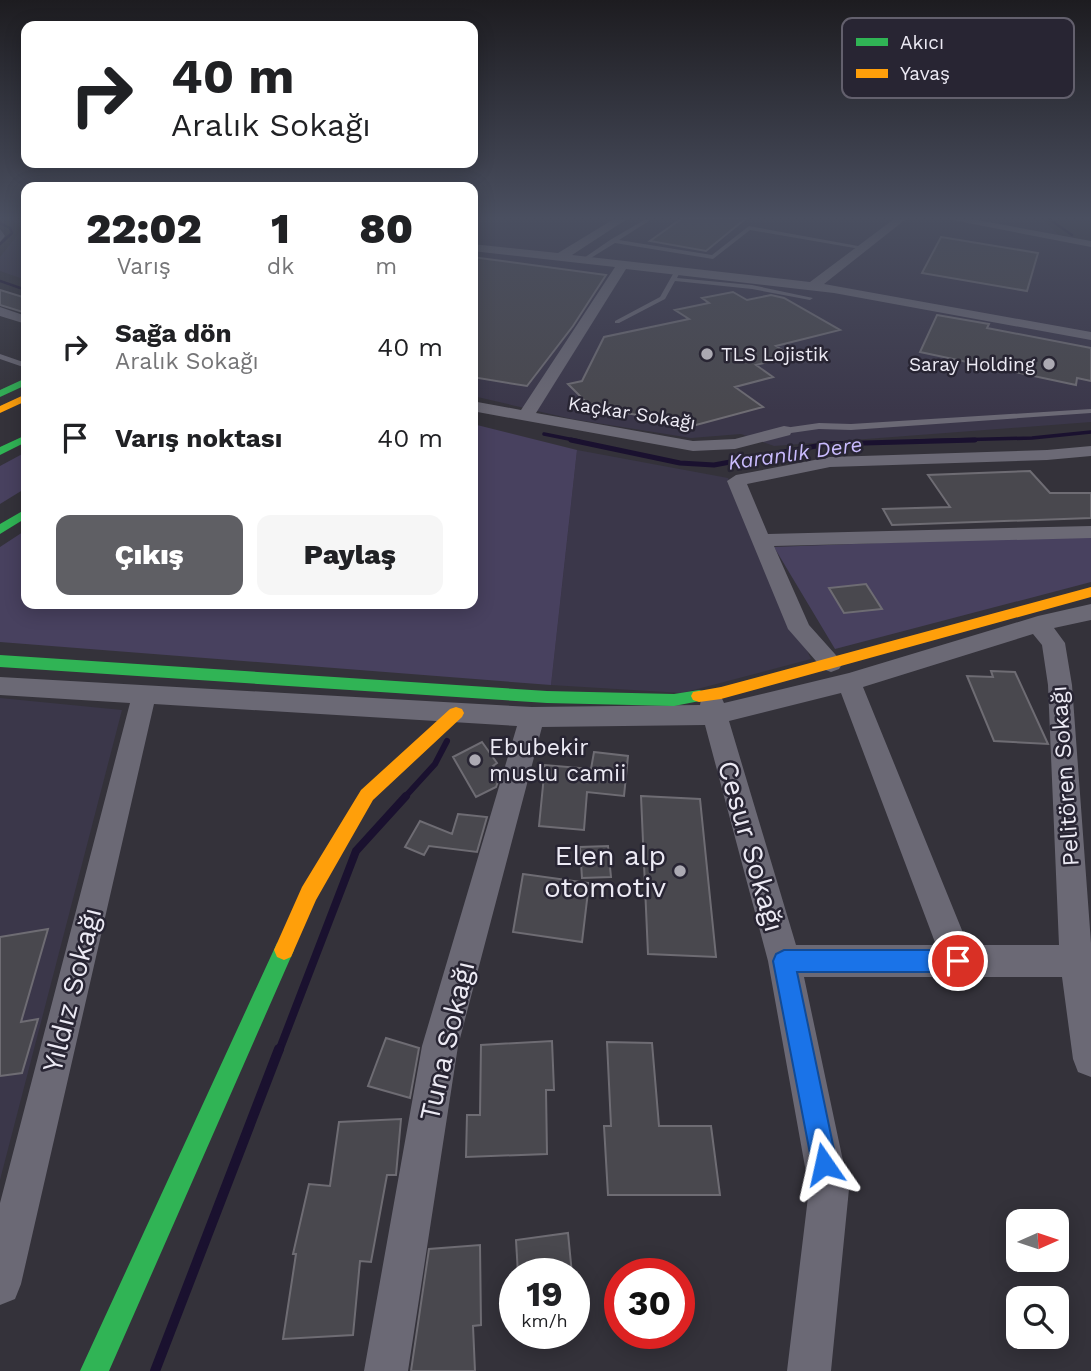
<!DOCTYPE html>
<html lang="tr">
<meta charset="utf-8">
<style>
body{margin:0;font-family:"Work Sans",sans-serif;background:#f6f6f6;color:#202124;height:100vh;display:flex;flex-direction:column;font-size:26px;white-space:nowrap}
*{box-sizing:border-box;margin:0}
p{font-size:23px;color:#757577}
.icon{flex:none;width:38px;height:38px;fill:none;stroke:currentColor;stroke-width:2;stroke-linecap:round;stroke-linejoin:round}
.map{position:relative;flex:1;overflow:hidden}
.sheet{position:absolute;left:21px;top:182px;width:457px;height:427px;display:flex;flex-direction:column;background:#fff;border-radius:14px;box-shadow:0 4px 18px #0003}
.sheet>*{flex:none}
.guide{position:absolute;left:21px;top:21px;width:457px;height:147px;border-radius:14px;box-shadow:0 4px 18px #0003;background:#fff;color:#202124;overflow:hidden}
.needle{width:46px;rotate:87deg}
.fabs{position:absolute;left:1006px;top:1209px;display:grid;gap:14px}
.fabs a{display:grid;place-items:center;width:63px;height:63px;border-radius:14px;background:#fff;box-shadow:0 4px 18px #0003;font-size:35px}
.speed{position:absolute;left:499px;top:1258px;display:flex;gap:14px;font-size:35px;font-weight:700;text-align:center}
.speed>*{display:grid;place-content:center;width:91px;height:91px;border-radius:50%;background:#fff;box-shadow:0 4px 18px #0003;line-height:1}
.speed small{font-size:18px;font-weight:400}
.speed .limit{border:10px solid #d22;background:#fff;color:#111}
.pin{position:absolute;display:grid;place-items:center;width:60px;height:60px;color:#fff;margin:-30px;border:4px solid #fff;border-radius:50%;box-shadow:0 2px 7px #0007}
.me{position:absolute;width:77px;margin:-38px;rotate:349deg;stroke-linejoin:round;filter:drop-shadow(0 0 5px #0008)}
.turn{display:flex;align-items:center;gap:24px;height:147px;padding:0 35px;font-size:32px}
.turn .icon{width:91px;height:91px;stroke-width:2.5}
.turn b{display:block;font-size:49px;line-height:60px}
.eta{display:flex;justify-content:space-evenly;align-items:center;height:119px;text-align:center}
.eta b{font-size:42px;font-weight:800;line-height:49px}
.button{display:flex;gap:14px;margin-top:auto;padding:14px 35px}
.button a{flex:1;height:80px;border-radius:14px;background:#5f5f64;color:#fff;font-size:28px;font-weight:800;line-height:80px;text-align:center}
.button a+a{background:#f6f6f6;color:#202124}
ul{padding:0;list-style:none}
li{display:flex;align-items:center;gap:21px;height:91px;padding:0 35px}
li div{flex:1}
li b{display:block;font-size:26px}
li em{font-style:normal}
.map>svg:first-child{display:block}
</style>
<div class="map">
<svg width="1091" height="1371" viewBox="0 0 1091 1371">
<rect width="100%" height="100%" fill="#34323a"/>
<!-- built -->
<path fill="#3b374a" d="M10 219H26V280L0 271V257L22 229Z
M473 219H1042L1059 235 1091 242V422L774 446 741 434 691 438 572 419 473 396Z
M577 450 728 478 811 659 682 693 551 685Z
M0 698 122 710 0 1180Z"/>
<!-- green -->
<path fill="#48415f" d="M473 424 577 450 551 685 0 642V547L26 530V604H472Z
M26 452V488L0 504V466Z
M1091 535V582L835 649 774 547Z"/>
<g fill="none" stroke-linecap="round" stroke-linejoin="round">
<!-- stream-far5 -->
<path stroke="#1a112f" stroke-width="2.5" d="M1049 219 1072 235
M0 223 10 228 12 233 0 244
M0 281 26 290"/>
<!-- stream-far4 -->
<path stroke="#1a112f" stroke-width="3.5" d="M544 434 579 441
M915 441 1032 438 1091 432"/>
<!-- stream-far3 -->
<path stroke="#1a112f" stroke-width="5" d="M571 440 680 463 714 465 827 444 975 440"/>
<!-- stream-far2 -->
<path stroke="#1a112f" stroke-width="6" d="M404 798 435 764 447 741"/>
<!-- stream-far1 -->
<path stroke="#1a112f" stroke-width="8" d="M279 1051 356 851 406 796"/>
<!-- stream -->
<path stroke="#1a112f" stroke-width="10" d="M155 1371 279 1049"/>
</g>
<!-- building -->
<path fill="#49484e" stroke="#6e6c73" stroke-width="2" d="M681 219H745L706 251 650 241Z
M941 237 1038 253 1027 291 922 273Z
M472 257 606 275 573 326 527 386 472 377Z
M0 290 26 298V313L0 305Z
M733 292 747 300 771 295 784 298 840 330 776 346 792 356 756 365 773 377 735 387 763 407 696 425 614 411 599 415 568 384 582 381 604 337 689 319 675 310 709 303 702 298Z
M937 315 989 324 987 328 1091 348V381L1077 378 1076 385 920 352Z
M1030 471 1050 493H1091V518L892 525 883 509 950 507 928 475Z
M866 584 882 609 844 613 829 588Z
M991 671 1015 672 1048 744 994 741 967 676 993 677Z
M482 742 497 763 493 766 500 776 496 787 476 797 453 757Z
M594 752 628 756 624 796 587 792 584 830 539 826 545 765 591 769Z
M641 796 700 799 716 957 648 954Z
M458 814 487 817 477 852 429 846 424 855 405 847 420 821 452 834Z
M608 846 611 877 582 878 580 847Z
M523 874 589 883 582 942 513 932Z
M48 929 21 1022 38 1019 22 1073 0 1076V937Z
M386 1038 419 1048 410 1098 368 1086Z
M552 1041 554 1090H546L547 1154 466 1157 467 1115H480L481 1045Z
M607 1042 652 1043 659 1126H711L720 1195H608L604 1126H611Z
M401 1119 396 1175H387L371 1262 360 1261 353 1335 283 1339 296 1254H293L309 1184 330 1186 339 1122Z
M568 1233 572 1274H518L516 1240Z
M480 1245 481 1325 473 1326 475 1371H411L429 1249Z"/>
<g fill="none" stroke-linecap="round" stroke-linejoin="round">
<!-- lane -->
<path fill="#6b6975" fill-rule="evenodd" d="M646 219H652L619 240 712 255 749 226 869 248 866 250 750 230 713 259 615 243 586 261 581 260 610 240Z
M0 229 5 236 0 242Z
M676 272 679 274 677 278 752 285 813 298 810 300 752 289 675 281 665 299 619 323H615V321L660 297 673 274Z
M0 354 26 363V368L0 359Z
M1091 409V413L851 430 819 429 784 434 780 431 784 428 819 423 851 424Z"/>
<!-- street -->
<path fill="#6b6975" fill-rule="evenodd" d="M614 219H627L572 255 810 282 894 219H906L824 284 1091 332V340L834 293 626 269 536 413 693 441 735 439 784 426 790 427 792 431 790 435 735 449 693 451 472 411V401L521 410 615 267 472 251V244L558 253Z
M947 219H972L1091 241V247Z
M0 307 26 316V324L0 316Z
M1091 446V456L1047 460 830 467 747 484 768 534 1091 526V538L774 546 809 625 843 663 839 669 831 672 823 669 788 629 727 481 736 475 830 457 1047 450Z
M1091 604V620L1054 628 1065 643 1072 685 1091 943V1077L1078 1072 1073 1059 1062 977H804L849 1189 831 1371H787L809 1189 768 961 705 725 542 727 458 1046 408 1371H364L422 1046 517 726 154 704 21 1284 15 1299 0 1305V1203L130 703 0 695V677L532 707 700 705 702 694 711 691 720 694 724 703 849 673 1038 616ZM1033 634 1042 645 1048 685 1059 945H968L863 687ZM841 693 936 945H796L729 721Z"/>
<!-- fast -->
<path fill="#30b455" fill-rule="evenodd" d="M26 378V385L0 397V390Z
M26 435V442L0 455V447Z
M26 509V518L0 534V524Z
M0 655 547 691 674 694 699 690 705 692 707 696 705 700 674 706 547 703 0 667Z
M284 940 291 943 294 950 109 1371H80L277 943Z"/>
<!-- slow -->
<path fill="#ff9f0a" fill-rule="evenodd" d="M26 394V401L0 413V406Z
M1091 587V597L721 699 699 702 693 700 691 696 693 692 721 687Z
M456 707 462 709 464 713 462 717 373 800 316 900 291 957 284 960 277 957 274 950 302 887 361 790 450 709Z"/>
</g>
<!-- sky -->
<linearGradient id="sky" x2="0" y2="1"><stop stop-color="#1d1c20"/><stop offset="0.53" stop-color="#4a4f60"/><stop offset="1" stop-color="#4a4f60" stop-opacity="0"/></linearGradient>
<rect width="1091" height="411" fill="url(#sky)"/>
<!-- route -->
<path fill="#1a73e8" stroke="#114b97" stroke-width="2" d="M784 950H958L966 954 969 961 966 969 958 972H797L837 1164 833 1173 824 1176 815 1173 812 1164 773 961 776 954Z"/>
<!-- markers -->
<g fill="#acaab3" stroke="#282533" stroke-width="2.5">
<circle cx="707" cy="354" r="7"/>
<circle cx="1049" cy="364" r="7"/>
<circle cx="475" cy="760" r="7"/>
<circle cx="680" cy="871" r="7"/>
</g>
<g text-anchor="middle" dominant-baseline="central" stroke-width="5" stroke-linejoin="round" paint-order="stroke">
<!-- far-poi labels -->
<g font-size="19" fill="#eceaf4" stroke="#282533" text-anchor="start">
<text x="721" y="354">TLS Lojistik</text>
<text x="1035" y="364" text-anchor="end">Saray Holding</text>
</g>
<!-- far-street labels -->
<g font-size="19" fill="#eceaf4" stroke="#282533">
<text transform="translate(632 413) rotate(9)">Kaçkar Sokağı</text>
</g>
<!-- far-water labels -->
<g font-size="21" font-style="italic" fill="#c9bbfd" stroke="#282533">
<text transform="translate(795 453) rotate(-8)">Karanlık Dere</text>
</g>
<!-- poi labels -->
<g font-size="23" fill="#eceaf4" stroke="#282533" text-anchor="start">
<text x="489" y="747">Ebubekir<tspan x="489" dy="26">muslu camii</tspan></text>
</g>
<!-- street labels -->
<g font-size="23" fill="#eceaf4" stroke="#282533">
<text transform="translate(1065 776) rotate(-94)">Pelitören Sokağı</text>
</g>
<!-- near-street labels -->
<g font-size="28" fill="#eceaf4" stroke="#282533">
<text transform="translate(751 846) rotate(74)">Cesur Sokağı</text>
<text transform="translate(72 990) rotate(-76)">Yıldız Sokağı</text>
<text transform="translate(447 1041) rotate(-77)">Tuna Sokağı</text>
</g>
<!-- near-poi labels -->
<g font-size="28" fill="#eceaf4" stroke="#282533" text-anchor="end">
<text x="666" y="855">Elen alp<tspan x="666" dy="32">otomotiv</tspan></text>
</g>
</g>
<!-- legend -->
<rect x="842" y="18" width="232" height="80" rx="10" fill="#282533" stroke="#63606d" stroke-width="2"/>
<rect x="856" y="38" width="32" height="8" fill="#30b455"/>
<rect x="856" y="69" width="32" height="9" fill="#ff9f0a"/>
<g font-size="19" fill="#eceaf4">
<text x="900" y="49">Akıcı</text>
<text x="900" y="80">Yavaş</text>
</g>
</svg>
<div class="fabs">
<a><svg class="needle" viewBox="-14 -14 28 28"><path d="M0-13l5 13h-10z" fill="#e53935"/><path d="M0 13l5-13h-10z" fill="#757577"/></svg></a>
<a><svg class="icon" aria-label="search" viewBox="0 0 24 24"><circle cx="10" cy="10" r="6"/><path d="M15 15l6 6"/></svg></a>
</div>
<div class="speed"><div>19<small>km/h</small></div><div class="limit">30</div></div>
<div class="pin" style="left:958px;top:961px;background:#d93025"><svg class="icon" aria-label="arrive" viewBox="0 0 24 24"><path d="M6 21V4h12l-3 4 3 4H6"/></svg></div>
<svg class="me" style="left:824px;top:1164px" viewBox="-20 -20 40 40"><path d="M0-17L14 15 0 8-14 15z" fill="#1a73e8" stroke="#fff" stroke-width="4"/></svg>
<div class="guide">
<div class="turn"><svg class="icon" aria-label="right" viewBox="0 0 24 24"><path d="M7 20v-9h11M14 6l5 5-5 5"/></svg><div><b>40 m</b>Aralık Sokağı</div></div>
</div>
<section class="sheet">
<div class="eta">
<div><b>22:02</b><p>Varış</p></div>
<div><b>1</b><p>dk</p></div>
<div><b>80</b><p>m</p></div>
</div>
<ul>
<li><svg class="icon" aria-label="right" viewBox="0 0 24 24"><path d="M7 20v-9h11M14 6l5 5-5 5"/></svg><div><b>Sağa dön</b><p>Aralık Sokağı</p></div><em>40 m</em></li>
<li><svg class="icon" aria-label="arrive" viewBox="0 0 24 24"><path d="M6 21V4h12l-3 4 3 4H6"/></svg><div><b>Varış noktası</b></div><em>40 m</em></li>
</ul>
<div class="button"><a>Çıkış</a><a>Paylaş</a></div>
</section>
</div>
